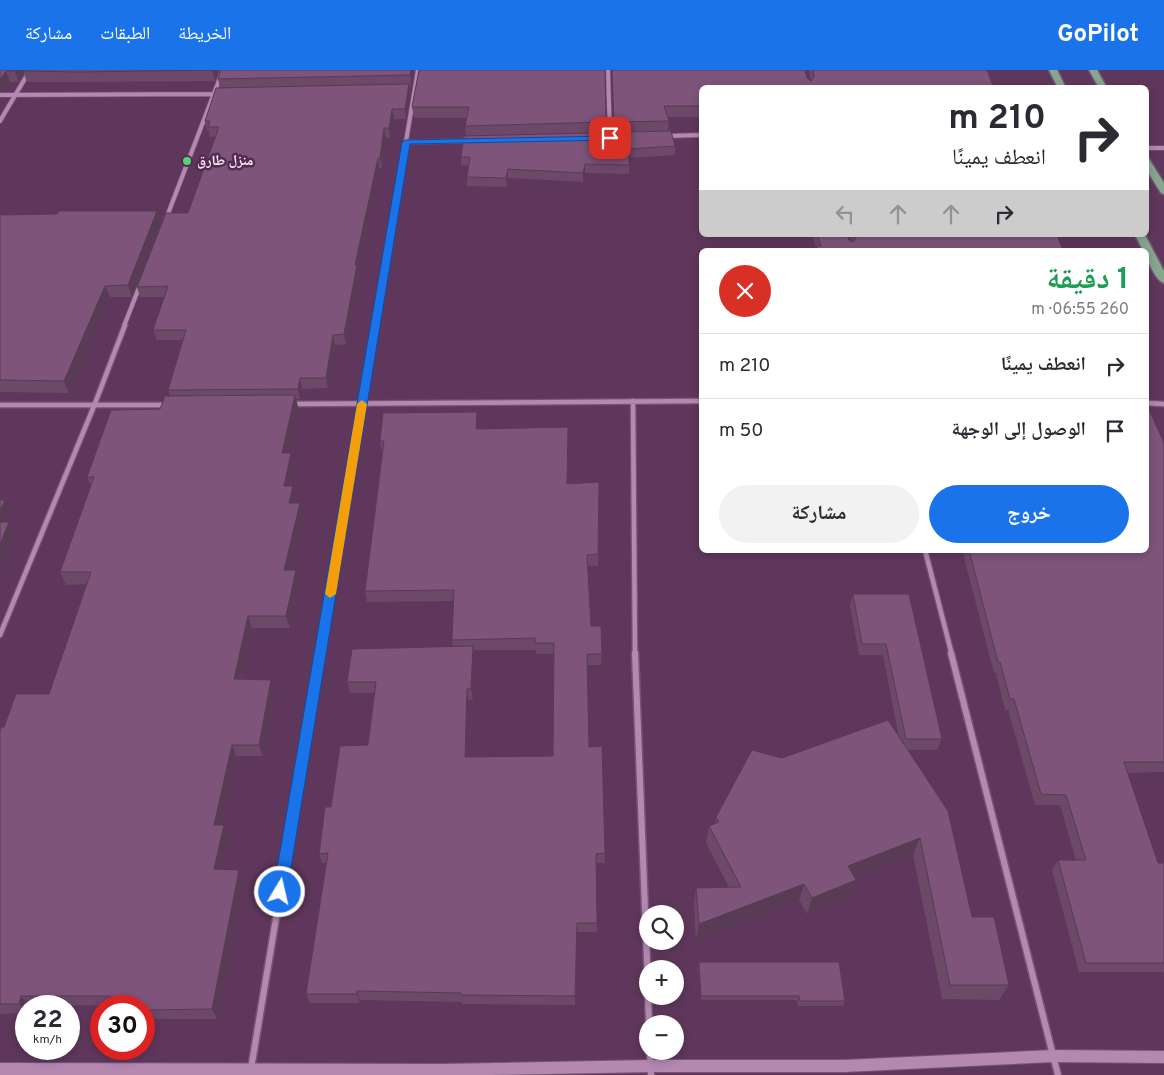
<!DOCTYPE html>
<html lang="ar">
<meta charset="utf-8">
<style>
body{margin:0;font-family:Overpass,"Noto Naskh Arabic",sans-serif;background:#f2f2f3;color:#2b2b33;direction:rtl;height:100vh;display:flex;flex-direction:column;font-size:19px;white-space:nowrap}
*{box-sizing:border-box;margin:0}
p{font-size:16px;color:#7c7c81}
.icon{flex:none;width:28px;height:28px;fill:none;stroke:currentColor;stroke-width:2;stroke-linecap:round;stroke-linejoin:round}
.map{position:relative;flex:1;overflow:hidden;direction:ltr}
.panel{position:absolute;left:699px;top:178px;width:450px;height:305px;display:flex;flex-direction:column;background:#fff;border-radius:8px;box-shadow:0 2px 8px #0003;direction:rtl}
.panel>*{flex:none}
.banner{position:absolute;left:699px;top:15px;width:450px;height:152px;border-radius:8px;box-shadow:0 2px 8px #0003;direction:rtl;background:#fff;color:#2b2b33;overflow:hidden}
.buttons{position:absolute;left:639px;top:835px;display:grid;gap:10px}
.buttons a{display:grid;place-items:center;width:45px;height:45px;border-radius:50%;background:#fff;box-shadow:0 2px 8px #0003;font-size:25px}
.speed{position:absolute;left:15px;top:925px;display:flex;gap:10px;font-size:25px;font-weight:700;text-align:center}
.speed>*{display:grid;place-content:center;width:65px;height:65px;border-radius:50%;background:#fff;box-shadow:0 2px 8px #0003;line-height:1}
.speed small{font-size:12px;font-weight:400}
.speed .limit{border:8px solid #d22;background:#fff;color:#111}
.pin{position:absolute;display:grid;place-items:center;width:42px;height:42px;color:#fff;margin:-21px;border-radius:10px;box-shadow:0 2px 8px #0006}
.me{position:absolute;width:55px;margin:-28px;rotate:9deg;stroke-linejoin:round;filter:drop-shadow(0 0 4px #0008)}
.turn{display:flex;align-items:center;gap:18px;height:105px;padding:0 20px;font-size:22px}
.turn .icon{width:65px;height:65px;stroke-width:2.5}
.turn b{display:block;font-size:35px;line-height:42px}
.lanes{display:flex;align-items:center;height:48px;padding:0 20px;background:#0003;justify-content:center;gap:25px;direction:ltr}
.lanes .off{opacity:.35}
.round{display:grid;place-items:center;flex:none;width:52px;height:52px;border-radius:26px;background:#f2f2f3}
.overview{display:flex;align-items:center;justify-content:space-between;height:85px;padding:0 20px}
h1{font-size:30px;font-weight:700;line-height:38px;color:#1e9e55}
.button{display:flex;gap:10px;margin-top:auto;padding:10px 20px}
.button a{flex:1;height:58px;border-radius:30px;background:#1a73e8;color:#fff;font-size:20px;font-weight:700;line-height:58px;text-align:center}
.button a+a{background:#f2f2f3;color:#2b2b33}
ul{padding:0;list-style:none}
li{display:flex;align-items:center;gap:15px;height:65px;padding:0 20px;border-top:1px solid #e1e1e2}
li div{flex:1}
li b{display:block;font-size:19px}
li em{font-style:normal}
header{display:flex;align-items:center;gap:30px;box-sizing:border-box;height:70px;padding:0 25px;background:#1a73e8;color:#fff}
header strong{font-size:24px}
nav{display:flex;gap:28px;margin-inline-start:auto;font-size:18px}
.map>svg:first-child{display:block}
</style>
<header>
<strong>GoPilot</strong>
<nav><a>الخريطة</a><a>الطبقات</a><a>مشاركة</a></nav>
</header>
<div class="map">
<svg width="1164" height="1005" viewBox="0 0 1164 1005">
<rect width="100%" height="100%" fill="#5f375c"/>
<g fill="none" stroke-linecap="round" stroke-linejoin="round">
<!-- minor-far2 casing -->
<g stroke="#765474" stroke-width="5.5">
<path id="minor-far2" d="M608 0 610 68
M0 25 214 24
M0 51 30 0
M666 66 701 65
M406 72 468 71
M1146 78H1164
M166 149 223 0
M124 256 140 215
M375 256 418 0"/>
</g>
<!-- minor-far1 casing -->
<g stroke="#765474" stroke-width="7">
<path id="minor-far1" d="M633 331 635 585
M1146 333 1164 334
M292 334 701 331
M0 335H168
M925 480 952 585
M0 565 94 336 125 255
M320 585 375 255"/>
</g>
<!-- minor casing -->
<g stroke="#765474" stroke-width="9">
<path id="minor" d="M635 583 648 916
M951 583 1058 1005
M648 926 649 954
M650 981 651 1005
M250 1005 320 583"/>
</g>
<!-- tertiary casing -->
<g stroke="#765474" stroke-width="2">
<path id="tertiary" d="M1053 980 1164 981V993L1053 992 844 1002H651L490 1005H0V993L442 994 651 990H844Z"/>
</g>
<!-- primary casing -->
<g stroke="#765474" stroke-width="3">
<path id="primary" d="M1049 0H1057L1066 18H1058Z
M1089 0H1097L1107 18H1099Z
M1146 88 1149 89 1164 113V124L1161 123 1146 99Z
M1135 165H1145L1164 201V213C1155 210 1146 189 1146 180H1143Z"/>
</g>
<!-- minor-far2 -->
<use href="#minor-far2" stroke="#b488b0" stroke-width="4"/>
<!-- minor-far1 -->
<use href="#minor-far1" stroke="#b488b0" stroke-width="4.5"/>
<!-- minor -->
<use href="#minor" stroke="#b488b0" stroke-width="6"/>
<!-- tertiary -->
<use href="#tertiary" fill="#b488b0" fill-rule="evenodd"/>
<!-- primary -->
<use href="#primary" fill="#86a68f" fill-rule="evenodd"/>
</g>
<!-- wall -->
<path fill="#6c4869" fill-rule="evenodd" d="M0 0H219L215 11 81 12H27L24 4 19 12H10L4 21 0 22Z
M414 0 411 16H409L410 24 406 49H394L390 68H386L382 98H379L358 198 359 205 346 274 335 275 328 318 302 319 300 329H296L298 337 288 383H291L294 396 290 416 296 428 295 433H300L303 445 290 500 299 512 290 558H252L241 609 271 610 275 622 263 686H236L221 755 229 766 221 799 244 810 217 949H144V936L109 935 29 936H26V943L0 944V661L49 624 87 514 66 515 60 502 91 416 87 407 160 339 170 325 168 320 183 270H157L153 260 164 227H140L137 217 188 143 216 67H210L209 61H207L205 51 220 18 218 9Z
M419 0H605L606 62H614L612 0H805L807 8 811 11 809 0H987L994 18H701V47H667L669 51 668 61H671L675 76V85L629 88V104L585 103 583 112 508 108 507 117 467 116V107L469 96 461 95V87L464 66H466L465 56 467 48H414L412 37Z
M157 141 161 153 132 227H110L69 323 0 322V145L57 144Z
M812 165H847L849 170 852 172 850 165H1057L1063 180H760V178H816Z
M478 353 477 359 567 413 599 412 598 496H587L591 556 602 584 601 595H587L589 677 605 783V793H596L597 862H577L575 935 462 934V932L360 930V933H310L306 924 327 793H322L319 784 331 737 368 675 375 623H350L347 612 453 577 452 570 454 531 367 532 365 521 382 383 380 371ZM474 580H536V584H554L553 686 466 687 468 630H473L474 587Z
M1164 373V702L1127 703 1158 793H1164V905L1163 902H1079L1052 800 1058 790H1076L1060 735H1035L1008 640H1005L996 603H994L962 480H1146Z
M853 524H909L942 669 937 680H908L972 847 1009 915 999 930 942 929 913 785 854 808 856 810 850 827 807 844 799 830 696 870 694 834 696 818 729 817 706 773 709 756 715 754 716 747 899 668 883 585H859L850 536Z
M699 892 845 931 843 936H798L797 930H701L698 897Z"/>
<!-- shaded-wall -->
<path fill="#583b55" d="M15 0H27L24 1V4L19 12 15 1Z
M212 0H219L215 11Z
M411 0H414L411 16 410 5Z
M6 1 10 12 4 21 0 22V10Z
M409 14 410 24 406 49 405 39Z
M392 39 394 49 390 68 389 58Z
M384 58 386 68 382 98 380 88Z
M378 88 379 98 358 198 359 205 346 274 344 264 355 195Z
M585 94V103L583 112V103Z
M508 99V108L507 117 506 108Z
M157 141 161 153 132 227 128 215Z
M105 216 110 227 69 323 64 311Z
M333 265 335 275 328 318 326 308Z
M300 308 302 319 300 329 298 319Z
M295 325 298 337 285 396 282 383Z
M477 342 478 353 477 370 476 359Z
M291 383 294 396 287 428 284 416Z
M293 416 296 428 293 445 289 433Z
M5 430 11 441 1 464 0 462V441Z
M300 433 303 445 288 512 284 500Z
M9 452 15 464 2 498 0 495V475Z
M296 500 299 512 290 558 286 546Z
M248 546 252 558 238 621 234 609Z
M473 576 474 587 473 630 471 619Z
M271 610 275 622 263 686 259 675Z
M467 619 468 630 466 698 465 687Z
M232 675 236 686 219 766 214 755Z
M224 755 229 766 219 810 214 799Z
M920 768 913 785 842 813 848 796Z
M239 800 244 810 217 949 212 939Z
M856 810 850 827 807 844 812 828Z
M804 814 799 830 696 870 699 854Z
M357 921 360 930V933L357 924Z
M21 926 29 936H26V942L19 934Z"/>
<!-- building -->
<path fill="#7e547a" stroke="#583b55" d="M0 0H15V1H6L0 10Z
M24 0H212L78 2 24 1Z
M221 0H411L410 5 218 9Z
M419 0H605L606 52 465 56 469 37H412Z
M612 0H805L807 8 811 11 814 7 813 0H987L994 18H701V36H664L669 51 614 52Z
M409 14 405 39H392L389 58H384L380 88H378L355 195H357L344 264 333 265 326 308H300L298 319 168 320 186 260H153L168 216 137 217 166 143H188L219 57H208L210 51H205L216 18Z
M671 61 675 76 629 79V95L585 94 583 103 508 99 506 108 467 107 470 87H461L464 66Z
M59 141H157L128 215 105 216 64 311 0 310V145L57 144Z
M817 165H847L849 170 853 172 856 168 855 165H1057L1063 180H761L760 178H817L816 176H821Z
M295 325 282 383H291L284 416H293L289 433H300L284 500H296L286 546H248L234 609 271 610 259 675H232L214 755H224L214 799 239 800 212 939 144 940V936H109L111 926H21L19 934H0V661L1 657H4L16 624H49L91 502H60L94 407H87L111 340 160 339 165 326Z
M1146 337H1148L1164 373V692H1124L1158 793H1164V893H1086L1058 790H1086L1066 725 1041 724 1014 629H1010L1000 592H998L969 480H1146Z
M477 342 476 359 568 357 567 414 599 412 598 484 587 485 591 556H601L602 584H587L589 677 602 676 605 783 596 784 597 853H577L575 926 461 925V923L357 921V924H306L328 783 319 784 325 737H331L340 676 368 675 376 612H347L352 579 473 576 471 619H467L465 687 553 686 554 573H535V568L452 570 454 520 365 521 384 371H380L383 343Z
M0 430H5L0 441Z
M0 452H9L0 475Z
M853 524H909L942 669H906L886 574H862Z
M888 650 948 741 972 847H994L1009 915H950L920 768 848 796 856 810 812 828 804 814 699 854 696 818 741 817 709 756 719 752 716 747 752 680 782 688Z
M699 892H839L845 931H800L799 926H701Z"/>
<!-- route -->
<path fill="#1a73e8" stroke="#114b97" d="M610 66 613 67V70L410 74 287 822 285 827 280 829 275 827 273 822 402 72 406 70Z"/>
<!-- slow -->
<path fill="#f59e0b" d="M362 330 367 334 336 524 330 528 325 524 357 334Z"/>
<!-- markers -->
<circle fill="#4fd675" stroke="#532d51" stroke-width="2" cx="187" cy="91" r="5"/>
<g text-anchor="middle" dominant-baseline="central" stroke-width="5" stroke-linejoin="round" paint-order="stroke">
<!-- far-poi labels -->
<g font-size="14" font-weight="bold" fill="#fbe3f8" stroke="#532d51" text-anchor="start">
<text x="197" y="91">منزل طارق</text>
</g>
</g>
</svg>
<div class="buttons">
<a><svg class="icon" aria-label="search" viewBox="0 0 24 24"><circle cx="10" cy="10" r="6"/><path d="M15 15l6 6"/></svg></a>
<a>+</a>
<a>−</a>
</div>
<div class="speed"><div>22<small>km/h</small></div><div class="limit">30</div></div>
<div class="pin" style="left:610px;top:68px;background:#d93025"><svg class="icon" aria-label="arrive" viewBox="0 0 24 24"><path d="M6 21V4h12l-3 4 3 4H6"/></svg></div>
<svg class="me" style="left:280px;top:822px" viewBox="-20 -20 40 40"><circle r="17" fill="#1a73e8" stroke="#fff" stroke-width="3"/><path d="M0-11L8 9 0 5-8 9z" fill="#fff"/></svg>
<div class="banner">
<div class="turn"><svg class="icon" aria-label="right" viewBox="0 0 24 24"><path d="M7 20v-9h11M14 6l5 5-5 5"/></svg><div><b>210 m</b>انعطف يمينًا</div></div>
<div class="lanes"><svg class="icon off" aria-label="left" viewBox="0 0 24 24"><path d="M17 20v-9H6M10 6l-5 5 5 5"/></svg><svg class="icon off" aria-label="ahead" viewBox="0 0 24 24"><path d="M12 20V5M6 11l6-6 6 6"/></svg><svg class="icon off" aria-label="ahead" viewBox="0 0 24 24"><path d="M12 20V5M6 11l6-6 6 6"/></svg><svg class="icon" aria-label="right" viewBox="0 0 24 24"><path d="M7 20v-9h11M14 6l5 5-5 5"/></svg></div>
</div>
<section class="panel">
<div class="overview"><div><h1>1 دقيقة</h1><p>260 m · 06:55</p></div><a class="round" style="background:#d93025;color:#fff"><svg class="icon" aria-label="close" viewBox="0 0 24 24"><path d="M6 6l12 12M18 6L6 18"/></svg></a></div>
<ul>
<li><svg class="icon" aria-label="right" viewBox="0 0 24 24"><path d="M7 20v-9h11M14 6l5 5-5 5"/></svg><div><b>انعطف يمينًا</b></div><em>210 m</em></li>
<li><svg class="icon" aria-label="arrive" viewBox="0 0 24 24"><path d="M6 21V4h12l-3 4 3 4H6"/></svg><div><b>الوصول إلى الوجهة</b></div><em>50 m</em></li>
</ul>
<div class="button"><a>خروج</a><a>مشاركة</a></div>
</section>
</div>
